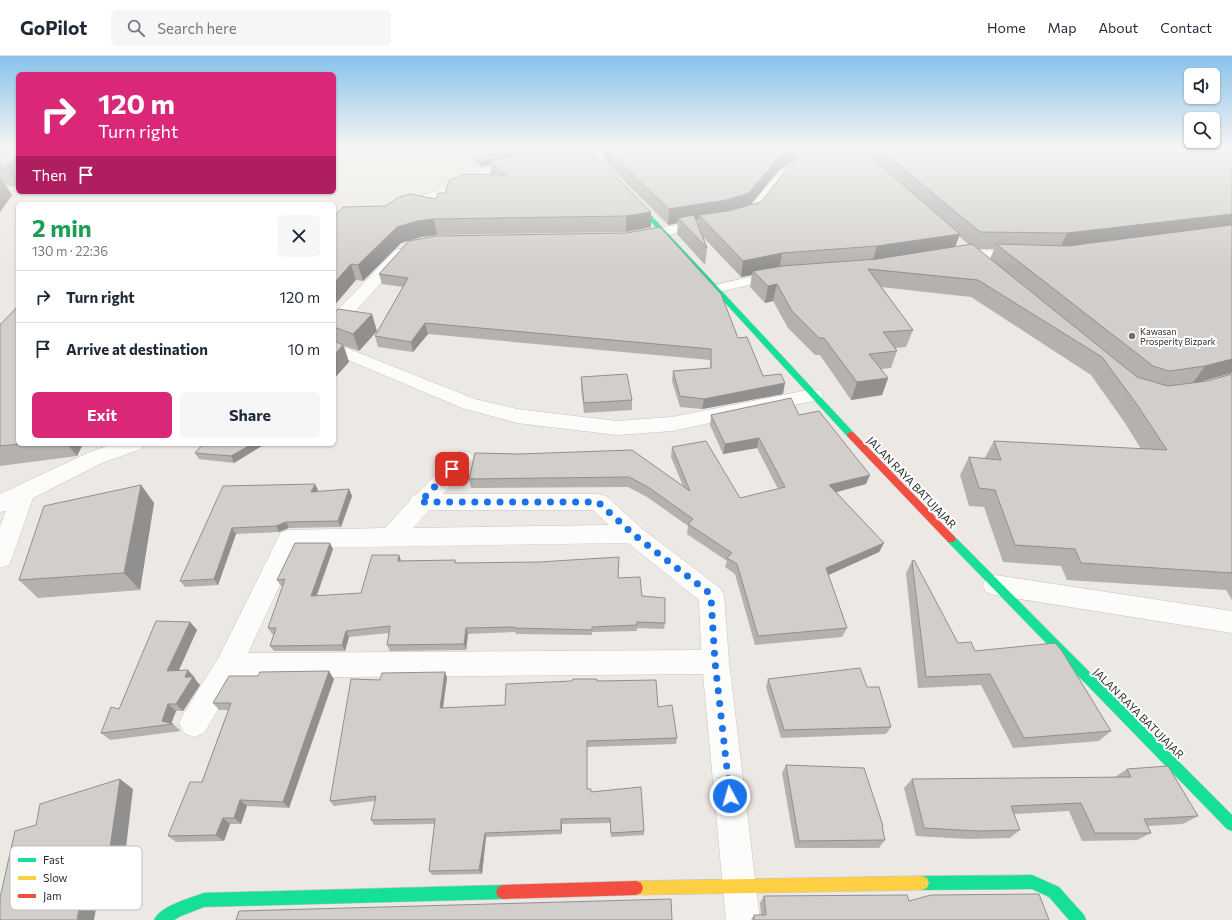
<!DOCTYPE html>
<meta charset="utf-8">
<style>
body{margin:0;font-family:Commissioner,sans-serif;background:#f6f6f7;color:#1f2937;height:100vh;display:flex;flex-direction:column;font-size:15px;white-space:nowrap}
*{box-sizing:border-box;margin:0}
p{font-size:13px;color:#747a83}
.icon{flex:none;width:22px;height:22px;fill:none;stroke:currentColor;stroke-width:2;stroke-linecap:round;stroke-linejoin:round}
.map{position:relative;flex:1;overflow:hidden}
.sheet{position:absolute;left:16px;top:146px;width:320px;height:244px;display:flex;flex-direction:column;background:#fff;border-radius:6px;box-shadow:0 1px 3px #0004}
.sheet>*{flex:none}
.hud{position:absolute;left:16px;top:16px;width:320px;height:122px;border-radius:6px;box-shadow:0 1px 3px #0004;background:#db2777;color:#fff;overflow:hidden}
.controls{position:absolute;left:1184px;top:12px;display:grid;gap:8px}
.controls a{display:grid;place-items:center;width:36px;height:36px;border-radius:6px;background:#fff;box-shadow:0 1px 3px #0004;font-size:20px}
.pin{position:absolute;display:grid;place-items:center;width:34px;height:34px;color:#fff;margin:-17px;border-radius:8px;box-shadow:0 2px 6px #0006}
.me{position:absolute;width:44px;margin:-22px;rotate:354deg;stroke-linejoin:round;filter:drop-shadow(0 0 3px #0008)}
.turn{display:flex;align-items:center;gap:14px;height:84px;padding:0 16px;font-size:18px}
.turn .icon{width:52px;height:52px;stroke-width:2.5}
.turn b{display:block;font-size:28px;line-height:34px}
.then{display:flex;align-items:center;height:38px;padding:0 16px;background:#0003;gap:8px;font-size:15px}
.round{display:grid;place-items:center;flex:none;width:42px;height:42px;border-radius:6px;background:#f6f6f7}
.headline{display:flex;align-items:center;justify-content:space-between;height:68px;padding:0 16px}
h1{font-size:24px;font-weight:700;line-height:30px;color:#1e9e55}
.primary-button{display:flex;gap:8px;margin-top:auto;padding:8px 16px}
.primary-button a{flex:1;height:46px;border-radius:6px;background:#db2777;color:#fff;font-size:16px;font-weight:700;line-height:46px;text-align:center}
.primary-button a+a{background:#f6f6f7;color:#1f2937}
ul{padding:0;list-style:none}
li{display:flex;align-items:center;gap:12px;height:52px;padding:0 16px;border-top:1px solid #e0e1e3}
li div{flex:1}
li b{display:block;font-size:15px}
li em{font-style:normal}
header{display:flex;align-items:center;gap:24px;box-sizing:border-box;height:56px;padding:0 20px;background:#fff;border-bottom:1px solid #e0e1e3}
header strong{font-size:19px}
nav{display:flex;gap:22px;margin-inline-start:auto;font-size:14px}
.search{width:280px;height:36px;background:#f6f6f7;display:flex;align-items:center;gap:10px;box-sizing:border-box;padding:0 14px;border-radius:6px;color:#747a83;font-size:15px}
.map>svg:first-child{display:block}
</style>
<header>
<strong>GoPilot</strong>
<div class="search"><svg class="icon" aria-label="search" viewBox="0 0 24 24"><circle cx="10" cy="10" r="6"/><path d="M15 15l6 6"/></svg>Search here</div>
<nav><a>Home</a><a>Map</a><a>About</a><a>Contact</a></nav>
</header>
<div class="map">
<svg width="1232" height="864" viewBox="0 0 1232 864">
<rect width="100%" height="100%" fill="#ece8e4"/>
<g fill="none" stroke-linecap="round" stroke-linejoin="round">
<!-- lane casing -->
<g stroke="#c5c4c5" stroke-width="1">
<path id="lane" d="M749 221 755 225 753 228 715 237 709 233 711 230Z"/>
</g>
<!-- street casing -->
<g stroke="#c5c4c5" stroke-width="1">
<path id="street" d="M522 92H534L531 102 524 111 493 117 461 135 407 155H397L395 152 397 149 451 129 485 111 516 105Z
M635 92H665L659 96 592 105 586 101 592 97Z
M814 92H827L787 122 756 161 726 169 640 183 635 182 633 179 635 176 640 175 725 161 746 155 779 116Z
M854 92H905L899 96 850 99 848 96Z
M400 193 405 194 407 197 405 200 340 272 334 273V258L395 194Z
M969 194 1022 195 1027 197 1030 200 1027 203 1022 205 950 203 947 200 950 197Z
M334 287 475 343 517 353 617 365 672 361 813 333 820 335 823 339 820 343 813 345 672 375 617 379 517 367 462 352 334 298Z
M112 388H144L141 393 102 407 33 442 12 502 9 509 0 512V470L6 455 0 456V438L88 397Z
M463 395 470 397 474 402 443 438H598L606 440 641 472 720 532 724 539 729 606 760 864H726L703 618 237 622 204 677 194 681 184 677 179 667 184 657 219 601 281 476 289 474 385 472 409 446 412 440 416 439 456 397ZM429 454H593L609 469 413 472ZM628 487 699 544 701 594 248 597 297 492Z
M995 519 1232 555V577L995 539 986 536 983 529 986 522Z"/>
</g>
<!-- fast casing -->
<g stroke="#c5c4c5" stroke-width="1">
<path id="fast" d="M629 140H633L854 377 855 379 854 381H848L629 142Z
M951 479 954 480 1232 759V775L1227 773 948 486 946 483 948 480Z
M1032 819 1059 831 1084 859 1086 864H1069L1049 841 1032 833 922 834 917 832 915 827 917 822 922 820Z
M503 829 508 831 510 836 508 841 503 843 204 851 181 860 174 864H154C160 850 190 842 204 837Z"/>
</g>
<!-- slow casing -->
<g stroke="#c5c4c5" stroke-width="1">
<path id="slow" d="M922 820 927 822 929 827 927 832 922 834 636 839 631 837 629 832 631 827 636 825Z"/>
</g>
<!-- jam casing -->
<g stroke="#c5c4c5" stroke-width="1">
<path id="jam" d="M851 376 854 377 954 480 956 483 954 486H948L848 381 847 379 848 377Z
M636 825 641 827 643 832 641 837 636 839 503 843 498 841 496 836 498 831 503 829Z"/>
</g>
<!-- lane -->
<use href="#lane" fill="#fcfcfb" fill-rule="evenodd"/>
<!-- street -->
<use href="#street" fill="#fcfcfb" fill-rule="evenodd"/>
<!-- fast -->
<use href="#fast" fill="#16e098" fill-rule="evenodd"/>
<!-- slow -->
<use href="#slow" fill="#ffcf43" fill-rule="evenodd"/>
<!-- jam -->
<use href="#jam" fill="#f24e42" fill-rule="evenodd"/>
</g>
<!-- wall -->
<path fill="#b4b1af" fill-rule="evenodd" d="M0 92H18V130L17 131 5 129 12 139 0 156Z
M590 92H812L807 94 797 93 795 103 778 115 750 149 761 146 868 98 870 92H1232V317L1195 327 1207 325 1232 318V544L1226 534 1067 524 1061 510 1003 506 984 451 969 450 960 419 969 401 984 403 994 385 1141 393 1125 367 1091 319 971 241 881 231 913 274 906 291 895 292 897 295 891 312 881 313 888 322 882 339 851 344 820 299H815L788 272 773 245 765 247 750 231 752 219 741 221 703 181 707 192 705 209 677 178 678 167 668 169 604 105V94L594 95ZM696 164H698V169ZM959 180 969 189 955 191ZM977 193H994L990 203Z
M517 99 651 156V171L626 176 437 179 421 181 401 187 363 225 356 224 334 161 386 150 436 143 445 137 491 118 490 109 481 111 475 106V101Z
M409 185 738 282 763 320 783 338 702 353 680 351 672 325 673 315 710 312V304L428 278 413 296 378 291 375 280 403 231 382 228 379 218Z
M0 268H1L18 388H83L77 400 0 410Z
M334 271 377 275 359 295 344 290 349 306 334 299Z
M581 321 632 344V354L584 357 581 331Z
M711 359H799L866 428 836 436 884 487 879 496 828 519 847 572 842 581 755 589 735 518 725 511 727 505 687 478 688 470 647 441 628 431 471 432 469 423 475 397 683 430 671 401 672 391 740 442 778 433 757 392 723 398 710 369Z
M265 388 234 407 199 403 195 397Z
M141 429 154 447 140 534 38 542 19 524Z
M223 430 318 434 317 436 349 433 352 440 341 471 289 472 279 476 236 478 218 529 185 531 180 525Z
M333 493 317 540 361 537 399 499 401 505 455 504 456 507 618 522 642 540 665 567 664 573 637 572V575L592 576V579L516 578 515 576 468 578 466 594 390 595 387 589 389 577 349 581 345 595H274L270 590 274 578H272L268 572 283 530H281L277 524Z
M912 505 958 587 975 595 1111 675 1099 685 1013 692 981 629 918 632 906 517Z
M190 566 197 574 178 615 195 622V623L200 629 183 655H176L171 668H173L181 675 110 684 101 677 119 653Z
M445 616 447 622 443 652 505 649 597 625 658 651 677 682 676 688 587 691V733L644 775V779L611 781 610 767 562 768V778L486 781 482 818 432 819 429 815 435 768 374 769 371 764 375 745 334 750 330 745 380 624Z
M334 623 289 752 247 750 241 768H230L224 785 176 786 168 780 202 726 228 654H219L213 647Z
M768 623 867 631 891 671 886 678 781 682 766 631Z
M786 709 883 770 882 772 885 784 879 792H795L782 717Z
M1127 713 1198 760 1183 768 1148 770 1151 777 1137 784 1082 785 1069 755 1014 758 1020 774 1010 782 969 783 916 780 904 732 912 723 1115 721Z
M764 840 909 845 1049 864H751L754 859H761L760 847Z"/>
<!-- shaded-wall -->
<path fill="#92908e" d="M594 92H604V94L594 95Z
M793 92H797L795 103 778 115 747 153 699 159 698 164 682 166 678 162V167L668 169 669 153 780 100Z
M807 92H812L807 94Z
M517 94V99L489 105 490 109 481 111V106Z
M18 99V130L17 131 6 112 15 100Z
M0 121 12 139 0 156Z
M651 156V171L626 176V160Z
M1232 158V173L1059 194 1067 177Z
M434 163 437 179 421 181 401 187 363 225 358 209 397 171 417 165Z
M960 178 954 194 872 207 877 190Z
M782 197 779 214 753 215 752 219 741 221 743 205Z
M351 208 356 224 334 250V227Z
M777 228 773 245 765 247 768 230Z
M372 258 377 275 359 295 353 278Z
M425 267 428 278 413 296 411 286Z
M343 289 349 306 334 323V299Z
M1232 303V317L1192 328 1205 310Z
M888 322 882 339 851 344 857 326Z
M785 327 783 338 702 353 704 343Z
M759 382 757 392 723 398 725 388Z
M67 388H83L77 400Z
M252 388H265L234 407 231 400Z
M870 419 866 428 826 439 829 429Z
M315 428 318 434 314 442 311 436Z
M141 429 154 447 140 534 124 517Z
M349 433 352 440 341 471 338 465Z
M286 466 289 472 279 476 276 470Z
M232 472 236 478 218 529 214 523Z
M330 487 333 493 314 546 311 540Z
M884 487 879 496 822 522 826 512Z
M399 499 401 505H398Z
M190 566 197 574 175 623 167 615Z
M466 572 468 578 466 594 464 588Z
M346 575 349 581 345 595 342 589Z
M188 614 195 622V623L200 629 183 655 176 648Z
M329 615 334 623 289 752 283 746Z
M445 616 447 622 442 658 440 652Z
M168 648 176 655 171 668 162 665Z
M120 723 133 733 125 800 104 807 94 864H77L88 799Z
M240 744 247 750 241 768 234 762Z
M223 762 230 768 224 785 216 779Z
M561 763 562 768V778L561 774Z
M485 777 486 781 482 818 479 814Z"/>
<!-- building -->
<path fill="#d1cecb" stroke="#92908e" d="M0 92H18V99L15 100 6 112H0Z
M528 92H588L651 156 626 160 434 163 417 165 397 171 358 209 351 208 334 227V161L343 151 386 150 397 142 409 138 436 143 438 137H445L449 124 466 118 506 119 489 105 524 97Z
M605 92H793L780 100 749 137 726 144 669 153Z
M814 92H860L960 178 877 190 782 197 743 205 699 159 728 155 761 146 791 108Z
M878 92H1232V158L1067 177 980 176Z
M502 94H517L514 98 481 106 475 101 501 96Z
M694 159 707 192 678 162Z
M1232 169V303L1205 310 1169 315 1153 310 996 188 1068 190Z
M660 171 721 238 738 282 747 281 763 320 781 318 785 327 704 343 680 340 673 315 711 312V293L425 267 411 286 375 280 408 222 379 218 409 185 435 180 626 177Z
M972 188 1137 321 1168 330 1207 325 1232 318V517L1081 507 1075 493 1015 489 995 434 979 432 969 401 1001 404 994 385 1167 394 1138 350 1102 301 978 224 868 213 913 274 883 276 897 295 869 298 888 322 857 326 824 282H819L792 255 777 228 768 230 753 215 782 210 877 203Z
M18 250V284H17H18V388H19L0 390V268H1Z
M338 253 372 258 353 278 334 271V257Z
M334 285 343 289 334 299Z
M627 318 632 344 584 347 581 321Z
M791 342 799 359 819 355 870 419 829 429 884 487 826 512 847 572 758 580 737 508 727 502 732 497 688 468 693 463 648 431 629 421 469 423 475 397 519 398 632 394 690 435 672 391 706 385 740 442 785 431 759 382 725 388 711 359Z
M203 388H252L231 400 195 397Z
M315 428 311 436 349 433 338 465 286 466 276 470 232 472 214 523 180 525 223 430Z
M141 429 124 517 19 524 44 450Z
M295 487H330L311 540 361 537 372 499H399L398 505 455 504V507L539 506 619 501 618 522 640 521 642 540 665 542V567L637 566V569L592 571V574L514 572V571L466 572 464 588 387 589 390 570 346 575 342 589 270 590 276 572H268L285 523 277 524Z
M914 504 958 587 971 586 975 595 1055 587 1062 595 1111 675 1024 682 990 618 926 621 912 505Z
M156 565 190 566 167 615 188 614 185 621H193L176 648H168L162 665 173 668 101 677 111 651 119 653Z
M860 612 867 631H879L891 671 784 674 768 623Z
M329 615 283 746 240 744 234 762H223L216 779 168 780 190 726H202L231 647H213L229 620H258L260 616Z
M445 616 440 652 505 649 506 628 572 625 573 623H597V625L656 624 658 651 672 649 677 682 587 685V733H591V736L641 731 644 775 611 777 610 762 561 763V774L485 777 479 814 429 815 435 763 371 764 376 740 330 745 351 623 380 624 382 617Z
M786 709 864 712 883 770H882L885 784 799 785Z
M1168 710 1198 760 1144 763 1151 777H1095L1081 747 1011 750 1020 774 978 775 924 772 912 723 1131 721 1127 713Z
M120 723 110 792 88 799 77 864H0V842L15 775 36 769 40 748Z
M1039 838 1049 864H754V859H766L764 840 907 839 909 845 931 839Z
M671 843 672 864H236L239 855Z"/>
<!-- sky -->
<linearGradient id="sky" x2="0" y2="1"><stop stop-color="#88c2ea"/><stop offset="0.43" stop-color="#f6f5f3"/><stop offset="1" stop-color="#f6f5f3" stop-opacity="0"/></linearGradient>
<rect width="1232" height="213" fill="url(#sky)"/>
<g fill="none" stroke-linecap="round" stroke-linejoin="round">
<!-- route -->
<path stroke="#1a73e8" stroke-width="7" stroke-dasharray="0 12.6" d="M452 413 420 446H598L633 478 708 536 711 541 715 606 730 740"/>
</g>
<!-- markers -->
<circle fill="#706f6e" stroke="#fff" stroke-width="1.5" cx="1132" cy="280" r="4"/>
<g text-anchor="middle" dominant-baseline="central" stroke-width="4" stroke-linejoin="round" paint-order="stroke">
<!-- far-poi labels -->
<g font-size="9" fill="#2e2e2e" stroke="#fff" text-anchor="start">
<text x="1140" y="275">Kawasan<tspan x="1140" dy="10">Prosperity Bizpark</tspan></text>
</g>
<!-- street labels -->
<g font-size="11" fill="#2e2e2e" stroke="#fff">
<text transform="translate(912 426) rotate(46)">JALAN RAYA BATUJAJAR</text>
<text transform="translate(1139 657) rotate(45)">JALAN RAYA BATUJAJAR</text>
</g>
</g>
<!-- legend -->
<rect x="10" y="790" width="132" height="64" rx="6" fill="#fff" stroke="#c0c0c0" stroke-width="1"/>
<rect x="18" y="802" width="18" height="4" fill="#16e098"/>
<rect x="18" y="820" width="18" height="4" fill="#ffcf43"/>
<rect x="18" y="838" width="18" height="4" fill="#f24e42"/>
<g font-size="11" fill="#2e2e2e">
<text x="43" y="808">Fast</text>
<text x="43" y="826">Slow</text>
<text x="43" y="844">Jam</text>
</g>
</svg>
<div class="controls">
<a><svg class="icon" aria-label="sound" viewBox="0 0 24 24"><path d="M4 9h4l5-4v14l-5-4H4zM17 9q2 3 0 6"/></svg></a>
<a><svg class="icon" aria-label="search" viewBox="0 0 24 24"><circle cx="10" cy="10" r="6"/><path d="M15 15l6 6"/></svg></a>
</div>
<div class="pin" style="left:452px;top:413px;background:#d93025"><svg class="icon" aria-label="arrive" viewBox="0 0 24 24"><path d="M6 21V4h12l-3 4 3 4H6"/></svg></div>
<svg class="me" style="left:730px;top:740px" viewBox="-20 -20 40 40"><circle r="17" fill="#1a73e8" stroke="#fff" stroke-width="3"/><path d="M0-11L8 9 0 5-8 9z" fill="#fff"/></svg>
<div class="hud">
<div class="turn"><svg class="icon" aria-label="right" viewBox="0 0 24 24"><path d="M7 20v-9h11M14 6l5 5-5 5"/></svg><div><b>120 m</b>Turn right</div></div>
<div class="then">Then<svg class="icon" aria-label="arrive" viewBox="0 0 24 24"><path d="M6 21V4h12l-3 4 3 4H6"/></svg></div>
</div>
<section class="sheet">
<div class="headline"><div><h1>2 min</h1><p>130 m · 22:36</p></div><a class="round"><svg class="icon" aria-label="close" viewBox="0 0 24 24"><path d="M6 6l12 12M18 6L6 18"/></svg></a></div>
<ul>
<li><svg class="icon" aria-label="right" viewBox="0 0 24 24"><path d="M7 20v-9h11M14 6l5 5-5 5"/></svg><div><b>Turn right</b></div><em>120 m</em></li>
<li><svg class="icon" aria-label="arrive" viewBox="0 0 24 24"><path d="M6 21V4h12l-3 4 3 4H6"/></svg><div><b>Arrive at destination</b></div><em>10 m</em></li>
</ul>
<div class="primary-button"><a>Exit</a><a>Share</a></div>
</section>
</div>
